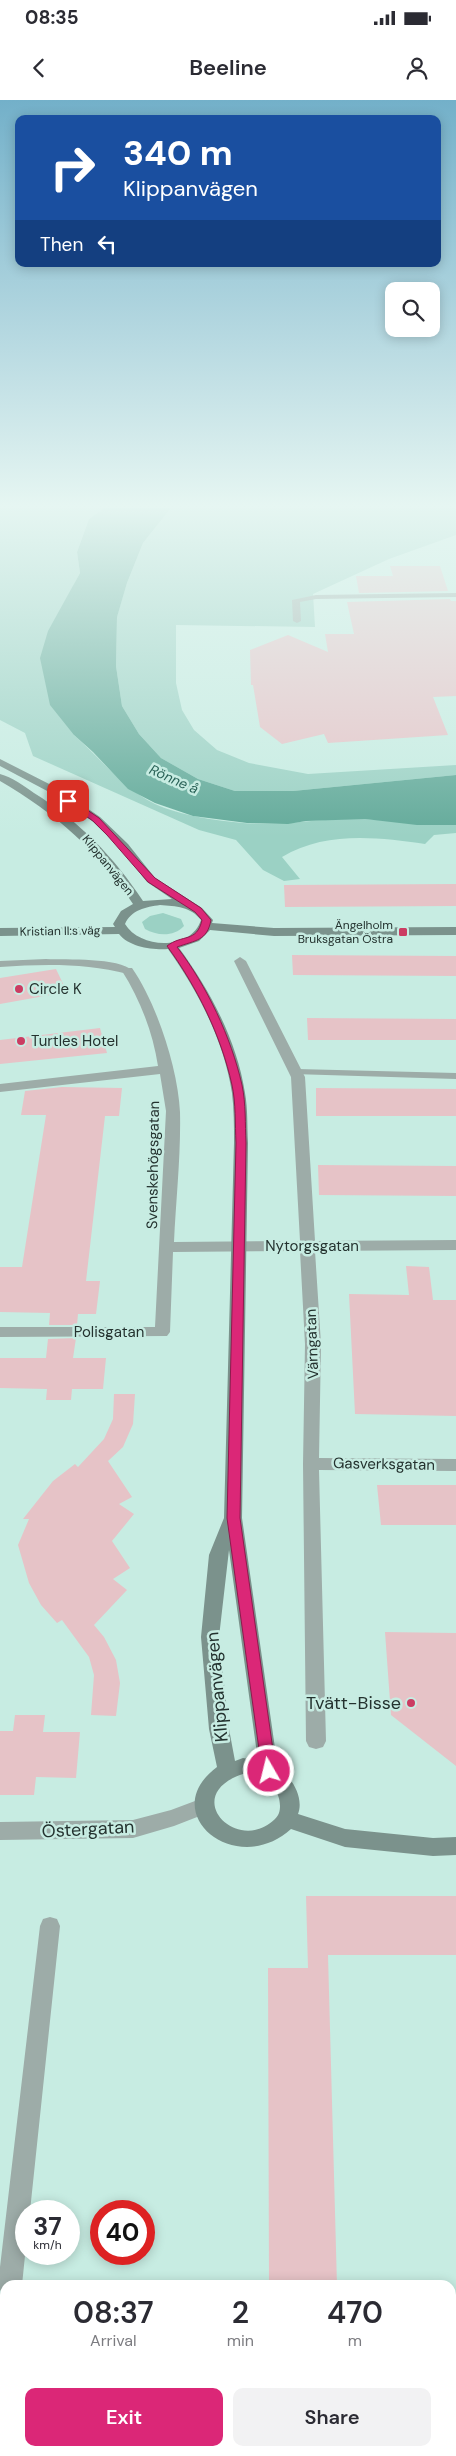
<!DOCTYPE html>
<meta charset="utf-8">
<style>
body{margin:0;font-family:"DM Sans",sans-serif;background:#f2f2f3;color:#2b2b33;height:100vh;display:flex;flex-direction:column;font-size:19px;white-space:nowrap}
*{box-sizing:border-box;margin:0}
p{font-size:16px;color:#7c7c81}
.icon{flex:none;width:28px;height:28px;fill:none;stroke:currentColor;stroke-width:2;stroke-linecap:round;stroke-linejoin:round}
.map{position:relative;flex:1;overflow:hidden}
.side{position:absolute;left:0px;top:2180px;width:456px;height:176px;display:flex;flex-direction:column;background:#fff;border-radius:15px 15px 0 0;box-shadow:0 2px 12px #0003}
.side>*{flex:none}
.banner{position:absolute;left:15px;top:15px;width:426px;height:152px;border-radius:10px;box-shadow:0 2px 12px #0003;background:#1a4fa0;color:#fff;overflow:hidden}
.buttons{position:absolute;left:385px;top:182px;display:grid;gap:10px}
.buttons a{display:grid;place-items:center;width:55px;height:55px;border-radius:10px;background:#fff;box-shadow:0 2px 12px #0003;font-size:25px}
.speed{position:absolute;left:15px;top:2100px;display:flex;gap:10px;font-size:25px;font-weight:700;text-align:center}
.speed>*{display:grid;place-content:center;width:65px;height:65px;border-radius:50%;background:#fff;box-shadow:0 2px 12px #0003;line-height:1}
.speed small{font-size:12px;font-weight:400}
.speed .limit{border:8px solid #d22;background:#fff;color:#111}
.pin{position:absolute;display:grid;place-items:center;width:42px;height:42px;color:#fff;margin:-21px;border-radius:10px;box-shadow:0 2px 8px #0006}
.me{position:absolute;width:55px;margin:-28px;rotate:352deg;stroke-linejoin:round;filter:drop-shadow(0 0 4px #0008)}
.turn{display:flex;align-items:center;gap:18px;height:105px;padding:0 25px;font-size:22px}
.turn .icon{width:65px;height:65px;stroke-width:2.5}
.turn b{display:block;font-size:35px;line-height:42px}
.then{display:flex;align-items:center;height:48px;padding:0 25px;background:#0003;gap:10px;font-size:19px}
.eta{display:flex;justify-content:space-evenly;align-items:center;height:85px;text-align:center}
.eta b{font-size:30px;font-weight:600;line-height:35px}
.cta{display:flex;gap:10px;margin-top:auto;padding:10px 25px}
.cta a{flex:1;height:58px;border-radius:10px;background:#db2777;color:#fff;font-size:20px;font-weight:600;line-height:58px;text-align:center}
.cta a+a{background:#f2f2f3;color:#2b2b33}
.status{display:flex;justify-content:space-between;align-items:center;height:35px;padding:0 25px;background:#fff;direction:ltr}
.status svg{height:14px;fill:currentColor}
header{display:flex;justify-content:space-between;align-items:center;height:65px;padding:0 25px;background:#fff;font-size:22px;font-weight:600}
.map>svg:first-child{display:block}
</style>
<div class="status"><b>08:35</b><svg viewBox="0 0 49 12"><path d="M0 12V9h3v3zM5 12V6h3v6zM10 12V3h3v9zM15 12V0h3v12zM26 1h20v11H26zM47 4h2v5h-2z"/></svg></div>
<header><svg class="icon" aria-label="back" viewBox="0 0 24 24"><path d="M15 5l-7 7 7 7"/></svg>Beeline<svg class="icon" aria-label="person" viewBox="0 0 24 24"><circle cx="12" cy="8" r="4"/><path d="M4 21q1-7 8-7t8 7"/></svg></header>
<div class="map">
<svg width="456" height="2356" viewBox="0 0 456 2356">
<rect width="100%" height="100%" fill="#c7ece2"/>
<!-- green -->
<path fill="#9bd1c4" d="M0 408H104L89 419 77 452 80 473 73 486 74 635C100 658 123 688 155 704 187 719 254 727 289 723 314 721 340 718 365 719 396 721 425 725 456 725V733L434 735 425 744C377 737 325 731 282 757L300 779 284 781 263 770 236 740 199 730 33 656 25 633 0 620Z
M171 408H456V435L389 459 313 494 315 527 176 525V583L182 610 194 630 217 650 249 663 308 674 456 665V675L293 691H235L198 679 161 658 139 634 122 606 116 566 117 516 127 483 143 443Z
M163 813 181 819 184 826C174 837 157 836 145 829L142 822 150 816Z"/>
<!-- water -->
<path fill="#63aa9a" d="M104 408H171L143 443 127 483 117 517 116 566 122 606 139 634 161 658 198 679 235 691H293L456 675V725H417L365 719 306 721 288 724 247 723 193 716 155 703 128 689 93 652 74 635 50 605 40 558 48 531 80 473 77 452 89 419Z"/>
<!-- building -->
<path fill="#e6c3c7" d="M390 466H440L448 491 359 493 356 476H393Z
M450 499 451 501H456V596L433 597 448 635 328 643 324 634 282 644 260 627 253 585H251L250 550 288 535 328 552 325 534H354L347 502Z
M456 784V806L285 807 284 785Z
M292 855 456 856V876L293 875Z
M56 869 67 892 0 904V878Z
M307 918 456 919V940H308Z
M100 928 107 953 0 964V940Z
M62 987 122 988 119 1016H105L86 1181H100L96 1214H78L77 1225H49L50 1213 0 1212V1167H22L46 1015H21L25 991Z
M316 988 456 989V1016H316Z
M318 1065 456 1066V1096L319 1095Z
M406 1166 429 1167 433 1200H456V1316L355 1314 349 1194 409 1195Z
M76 1238 73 1258H106L103 1289H72L71 1300H46L47 1289 0 1288V1258H46L48 1239Z
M114 1294H135L133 1324 123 1347 108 1361 132 1397 119 1404 134 1414 112 1441 130 1468 113 1479 127 1490 94 1525 104 1537 116 1560 120 1583 116 1616 91 1615 94 1575 89 1557 62 1520 57 1523 41 1505 29 1483 18 1445 29 1419H23L53 1381 75 1364 78 1367 104 1339 113 1319Z
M377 1385H456V1425H381Z
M385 1532 456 1533V1666L391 1615Z
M15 1615H45L43 1632H80L76 1678 36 1677 34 1695H0V1631H13Z
M306 1796H456V1855H328L337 2185H269L268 1868H308Z"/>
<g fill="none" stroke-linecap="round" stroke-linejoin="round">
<!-- lane -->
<path fill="#9daca8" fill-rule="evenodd" d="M456 493V497L316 499 300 502 301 521 297 523 293 521 292 500 316 495Z
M46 859C67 860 118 857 133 871L128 874C86 863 43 864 0 867V861Z
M297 969 456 973V979L293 974 292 972Z"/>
<!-- street -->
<path fill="#9daca8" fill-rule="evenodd" d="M240 857 246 861 305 977 315 1141 456 1140V1150L315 1151 321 1244 319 1358 456 1359V1371L319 1370 326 1641 323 1647 316 1649 309 1647 306 1641 303 1364 305 1244 300 1151 173 1152 170 1232 167 1236 0 1237V1227H155L166 1011 160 974 0 992V984L158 966C153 933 140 899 122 871L124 868H132C157 904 178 969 180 1012 181 1055 176 1099 174 1142L300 1141 291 977 234 861Z
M203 1698 210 1700 213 1706 210 1712 174 1726 133 1738 0 1740V1722L133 1720 171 1710Z
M50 1817 57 1819 60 1826 30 2111H26V2146L22 2185H5V2195L0 2190V2167L40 1826 43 1819Z
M5 2217V2263H3L0 2262V2219Z"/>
<!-- secondary -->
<path fill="#7b928c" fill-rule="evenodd" d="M0 659 59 689 100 717 128 744 155 778 202 808 213 820 212 823 274 828 456 827V835L274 836 210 830 199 841 179 848C210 890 237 941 245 993 248 1010 247 1026 248 1043L242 1418 278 1669C293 1677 304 1699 298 1714L345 1729 433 1738 456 1737V1755L433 1756 345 1747 291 1729C236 1779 155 1713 217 1667L209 1629 201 1537 209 1455 224 1418 234 1043C234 1026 234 1009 232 993 224 941 198 891 168 849 152 850 129 847 119 834L0 836V828L115 827 113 824 121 811 133 804C99 751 55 713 0 681V674C12 677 24 686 34 693 79 721 114 757 143 801L172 799 147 782 120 748 92 721 51 693 0 666ZM160 805C176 806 191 807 201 820 191 851 140 849 125 824 131 810 146 807 160 805ZM229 1450 258 1661 243 1658 235 1661 229 1629 219 1537ZM243 1674C261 1677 280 1685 280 1706 280 1711 279 1715 275 1719 237 1756 179 1695 243 1674Z
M0 2239 5 2240V2264L0 2263Z
M451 2299 456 2300V2326L451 2325Z
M16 2351H42L41 2356H15Z"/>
</g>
<!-- sky -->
<linearGradient id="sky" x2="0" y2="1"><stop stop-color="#73b0c9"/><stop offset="0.55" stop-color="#e6f6f2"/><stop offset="1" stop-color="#e6f6f2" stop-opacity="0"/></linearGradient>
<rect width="456" height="737" fill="url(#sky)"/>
<!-- route -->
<path fill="#db2777" stroke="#8e194d" d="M66 699H71L99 718 155 778 201 808 211 820C207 841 196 840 177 847 207 886 231 937 242 985 246 1004 245 1024 246 1043L240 1418 276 1671 274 1675 269 1677 264 1675 262 1671 227 1418 236 1043C235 1024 236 1003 232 985 221 935 197 887 167 846 182 834 197 843 202 820L195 812 148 782 107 735 93 721 66 702Z"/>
<!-- markers -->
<g fill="#cb3c62" stroke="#c7ece2" stroke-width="2">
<rect x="398" y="827" width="10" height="10" rx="2.5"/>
<circle cx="19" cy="889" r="5"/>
<circle cx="21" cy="941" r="5"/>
<circle cx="411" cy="1603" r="5"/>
</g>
<g text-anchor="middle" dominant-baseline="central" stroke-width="5" stroke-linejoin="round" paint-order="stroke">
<!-- far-street labels -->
<g font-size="12" fill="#24322f" stroke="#c7ece2">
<text transform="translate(108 765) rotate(51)">Klippanvägen</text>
<text transform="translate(60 831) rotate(-1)">Kristian II:s väg</text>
</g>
<!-- far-poi labels -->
<g font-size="12" fill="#24322f" stroke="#c7ece2" text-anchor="end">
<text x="393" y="825">Ängelholm<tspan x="393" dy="14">Bruksgatan Östra</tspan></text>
</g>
<!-- far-water labels -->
<g font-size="14" font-style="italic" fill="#286156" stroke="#c7ece2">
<text transform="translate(174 679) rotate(24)">Rönne å</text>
</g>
<!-- poi labels -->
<g font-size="15" fill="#24322f" stroke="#c7ece2" text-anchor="start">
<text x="29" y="889">Circle K</text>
<text x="31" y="941">Turtles Hotel</text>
</g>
<!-- street labels -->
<g font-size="15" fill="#24322f" stroke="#c7ece2">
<text transform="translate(153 1065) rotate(-89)">Svenskehögsgatan</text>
<text x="312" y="1146">Nytorgsgatan</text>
<text x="109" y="1232">Polisgatan</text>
<text transform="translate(312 1244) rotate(-92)">Värngatan</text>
<text transform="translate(384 1364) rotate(1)">Gasverksgatan</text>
</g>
<!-- near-street labels -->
<g font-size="18" fill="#24322f" stroke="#c7ece2">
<text transform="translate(217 1587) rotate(-95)">Klippanvägen</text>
<text transform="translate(88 1729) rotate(-3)">Östergatan</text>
</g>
<!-- near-poi labels -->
<g font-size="18" fill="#24322f" stroke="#c7ece2" text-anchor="end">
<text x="401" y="1603">Tvätt-Bisse</text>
</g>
</g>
</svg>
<div class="buttons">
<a><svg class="icon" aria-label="search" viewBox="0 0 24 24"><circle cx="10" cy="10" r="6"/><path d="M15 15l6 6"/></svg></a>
</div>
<div class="speed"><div>37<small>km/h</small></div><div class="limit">40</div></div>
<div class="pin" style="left:68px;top:701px;background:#d93025"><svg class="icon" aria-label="arrive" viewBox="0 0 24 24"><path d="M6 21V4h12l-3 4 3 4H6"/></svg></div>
<svg class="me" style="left:269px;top:1671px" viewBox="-20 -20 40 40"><circle r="17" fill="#db2777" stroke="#fff" stroke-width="3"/><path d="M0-11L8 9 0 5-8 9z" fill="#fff"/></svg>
<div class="banner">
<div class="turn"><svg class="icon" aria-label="right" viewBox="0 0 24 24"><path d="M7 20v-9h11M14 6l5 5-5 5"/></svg><div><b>340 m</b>Klippanvägen</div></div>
<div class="then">Then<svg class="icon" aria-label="left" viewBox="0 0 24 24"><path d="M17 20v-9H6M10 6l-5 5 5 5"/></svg></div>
</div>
<section class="side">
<div class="eta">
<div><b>08:37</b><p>Arrival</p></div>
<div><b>2</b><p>min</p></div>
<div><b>470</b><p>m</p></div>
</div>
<div class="cta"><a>Exit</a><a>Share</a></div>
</section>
</div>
